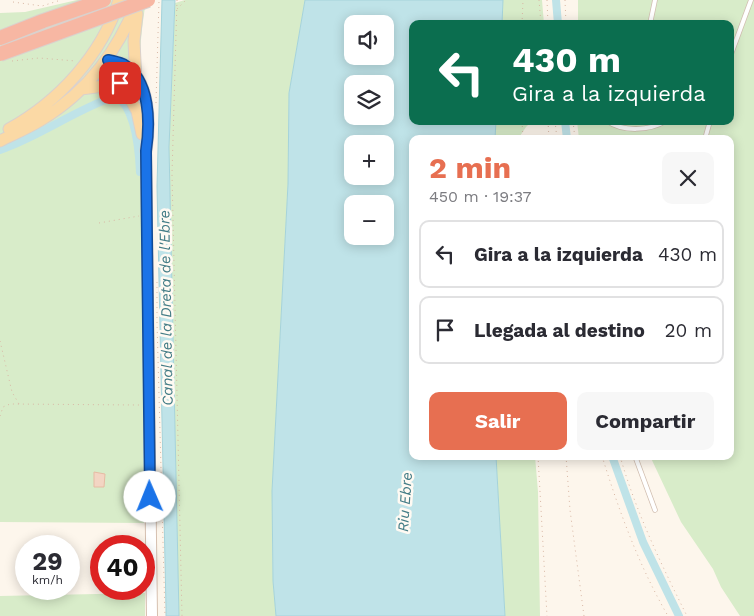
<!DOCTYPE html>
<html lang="es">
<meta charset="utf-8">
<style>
body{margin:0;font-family:"Work Sans",sans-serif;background:#f7f7f7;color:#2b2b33;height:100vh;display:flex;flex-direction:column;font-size:19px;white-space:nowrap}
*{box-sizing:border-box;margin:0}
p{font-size:16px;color:#7c7c81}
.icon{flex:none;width:28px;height:28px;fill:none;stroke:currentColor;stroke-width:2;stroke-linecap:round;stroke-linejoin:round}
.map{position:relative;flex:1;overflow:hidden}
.sheet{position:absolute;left:409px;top:135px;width:325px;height:325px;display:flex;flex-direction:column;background:#fff;border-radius:10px;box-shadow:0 2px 12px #0003}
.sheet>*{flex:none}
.top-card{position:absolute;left:409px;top:20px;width:325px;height:105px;border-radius:10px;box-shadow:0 2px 12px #0003;background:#0b6e4f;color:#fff;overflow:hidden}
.fabs{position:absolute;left:344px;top:15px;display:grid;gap:10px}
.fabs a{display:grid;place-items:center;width:50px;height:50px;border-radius:10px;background:#fff;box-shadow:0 2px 12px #0003;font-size:25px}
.speed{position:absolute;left:15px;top:535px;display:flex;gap:10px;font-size:25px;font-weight:700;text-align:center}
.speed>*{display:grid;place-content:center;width:65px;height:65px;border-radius:50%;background:#fff;box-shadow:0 2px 12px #0003;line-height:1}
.speed small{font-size:12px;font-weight:400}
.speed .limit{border:8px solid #d22;background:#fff;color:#111}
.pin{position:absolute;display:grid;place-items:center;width:42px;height:42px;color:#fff;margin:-21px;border-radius:10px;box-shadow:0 2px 8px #0006}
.me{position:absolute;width:55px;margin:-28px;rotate:359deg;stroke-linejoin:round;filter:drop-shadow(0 0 4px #0008)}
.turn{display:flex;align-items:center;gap:18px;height:105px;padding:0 20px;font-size:22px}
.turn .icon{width:65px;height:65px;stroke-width:2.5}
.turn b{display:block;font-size:35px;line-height:42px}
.round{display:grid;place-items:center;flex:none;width:52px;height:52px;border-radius:10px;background:#f7f7f7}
.summary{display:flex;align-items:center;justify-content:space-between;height:85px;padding:0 20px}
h1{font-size:30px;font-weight:700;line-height:38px;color:#e76f51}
.button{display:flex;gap:10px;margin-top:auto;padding:10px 20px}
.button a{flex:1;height:58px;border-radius:10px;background:#e76f51;color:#fff;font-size:20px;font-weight:700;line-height:58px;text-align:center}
.button a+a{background:#f7f7f7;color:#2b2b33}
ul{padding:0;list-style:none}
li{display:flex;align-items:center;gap:15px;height:68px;margin:0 10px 8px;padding:0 10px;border:2px solid #e1e1e2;border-radius:10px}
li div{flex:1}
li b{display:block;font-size:19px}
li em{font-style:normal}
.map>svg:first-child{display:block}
</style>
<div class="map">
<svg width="754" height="616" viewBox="0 0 754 616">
<rect width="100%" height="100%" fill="#fdf6ec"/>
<!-- green -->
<path fill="#d8ecc9" d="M77 0H146C142 29 136 60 146 89L120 93 137 123 142 158 144 523 0 522V13L25 12Z
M185 0H305L289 93 288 184 272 491 273 581 276 616H179L169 147 175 3Z
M503 0H542L544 24H502Z
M578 0H754V616H740L721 587 713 569 681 522 650 456H730V139H579L577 121H730V24H578Z
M496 121H532L526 127 518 139H495Z
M496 456H535L538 492 540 616H505Z
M145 593V616H0V596Z"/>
<!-- water -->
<path fill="#bfe3e8" stroke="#a5d3da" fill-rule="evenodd" d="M162 0H175L169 147 179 616H166V608L157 186Z
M305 0H503L502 24H412V121H496L495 139H412V456H496L505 616H276L273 581 272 491 288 184 289 93ZM352 24H385V56H352ZM352 84H385V116H352ZM352 144H385V176H352ZM352 204H385V236H352Z"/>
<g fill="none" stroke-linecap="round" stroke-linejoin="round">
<!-- canal -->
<path stroke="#bfe3e8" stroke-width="8" d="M556 0 558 24
M565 121 567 139
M0 150C41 136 76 109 116 96 136 109 139 150 140 172
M612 456 643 542 679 616"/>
</g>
<!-- building -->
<path fill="#f3d5c3" stroke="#e6bba3" d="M94 472 105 474 104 487H94Z"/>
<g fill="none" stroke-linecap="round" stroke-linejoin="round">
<!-- lane casing -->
<g stroke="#d1beb0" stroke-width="5.5">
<path id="lane" d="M650 24 655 0
M730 57 751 0
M607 121C623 132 649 131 666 121
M705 139 710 121
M635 456 655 510"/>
</g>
<!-- secondary casing -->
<g stroke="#d6c0b0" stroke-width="12">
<path id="secondary" d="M146 151 152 616"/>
</g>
<!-- primary casing -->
<g stroke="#dad1cd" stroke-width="13">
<path id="primary" d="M108 59C113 61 118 62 123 64 151 80 150 124 146 151
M108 59 137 111 142 134
M120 83 128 88 133 86 136 82 134 41 137 14
M81 89 111 85 125 91
M9 129C58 102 102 55 119 0
M0 141C14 134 28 128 41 120 89 91 118 50 138 0"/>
</g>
<!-- path -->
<path stroke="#d9b8a5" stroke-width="1" stroke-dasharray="1 4" stroke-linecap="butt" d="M177 0 172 174 182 616
M539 0 541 24
M547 0 548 24
M565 0 566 24
M13 2 42 6 61 0
M177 9 186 0
M522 24 523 0
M12 61 39 58 76 61
M156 103 159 0
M522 121 523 139
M548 121 549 139
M555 121 557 139
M573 121 575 139
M99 223 139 216
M157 282V318
M157 322 165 616
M0 341 12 392 19 404
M0 416 3 407 10 404 139 405
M538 456 547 616
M566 456 570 510 584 616
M602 456C619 511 639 566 668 616
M620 456C636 512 661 564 687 616"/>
<!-- lane -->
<use href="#lane" stroke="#fff" stroke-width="4"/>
<!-- secondary -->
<use href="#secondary" stroke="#fff" stroke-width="10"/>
<!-- primary -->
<use href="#primary" stroke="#fbd9a5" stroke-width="11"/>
<!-- highway-bridge casing -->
<g stroke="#dad1cd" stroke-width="16" stroke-linecap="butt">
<path id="highway-bridge" d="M0 38 43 21 104 0
M0 54 148 0"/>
</g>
<!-- highway-bridge -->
<use href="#highway-bridge" stroke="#f7b7a3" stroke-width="14"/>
</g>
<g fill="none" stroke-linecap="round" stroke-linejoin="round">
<!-- route casing -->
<g stroke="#114b97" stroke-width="12">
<path id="route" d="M120 83 108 60C113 61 118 62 123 64 151 80 150 124 146 151L150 497"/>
</g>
<!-- route -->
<use href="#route" stroke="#1a73e8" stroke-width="9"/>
</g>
<g text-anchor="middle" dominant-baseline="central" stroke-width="5" stroke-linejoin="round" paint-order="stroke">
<!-- water labels -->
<g font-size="15" font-style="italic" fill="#437c86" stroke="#fffaf3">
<text transform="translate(166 308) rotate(-91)">Canal de la Dreta de l'Ebre</text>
<text transform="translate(405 502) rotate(-86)">Riu Ebre</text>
</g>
</g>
</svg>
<div class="fabs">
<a><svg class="icon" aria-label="sound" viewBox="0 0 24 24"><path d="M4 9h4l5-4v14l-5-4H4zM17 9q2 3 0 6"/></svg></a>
<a><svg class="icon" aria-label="layers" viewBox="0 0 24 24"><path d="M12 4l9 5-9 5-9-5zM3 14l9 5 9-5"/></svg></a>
<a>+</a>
<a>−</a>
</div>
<div class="speed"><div>29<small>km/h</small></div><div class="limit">40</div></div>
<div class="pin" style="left:120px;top:83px;background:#d93025"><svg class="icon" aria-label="arrive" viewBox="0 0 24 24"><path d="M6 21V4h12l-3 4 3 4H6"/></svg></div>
<svg class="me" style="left:150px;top:497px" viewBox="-20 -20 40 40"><circle r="19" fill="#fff"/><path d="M0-13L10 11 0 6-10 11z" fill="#1a73e8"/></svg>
<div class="top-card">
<div class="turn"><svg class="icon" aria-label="left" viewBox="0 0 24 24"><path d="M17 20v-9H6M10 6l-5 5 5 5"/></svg><div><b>430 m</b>Gira a la izquierda</div></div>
</div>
<section class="sheet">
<div class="summary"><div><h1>2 min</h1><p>450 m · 19:37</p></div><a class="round"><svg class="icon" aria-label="close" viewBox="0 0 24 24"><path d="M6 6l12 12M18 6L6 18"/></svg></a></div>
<ul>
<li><svg class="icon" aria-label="left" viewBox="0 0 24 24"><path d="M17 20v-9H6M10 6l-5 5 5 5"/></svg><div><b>Gira a la izquierda</b></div><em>430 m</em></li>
<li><svg class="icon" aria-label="arrive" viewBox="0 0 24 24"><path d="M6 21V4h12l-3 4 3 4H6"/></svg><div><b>Llegada al destino</b></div><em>20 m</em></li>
</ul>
<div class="button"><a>Salir</a><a>Compartir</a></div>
</section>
</div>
